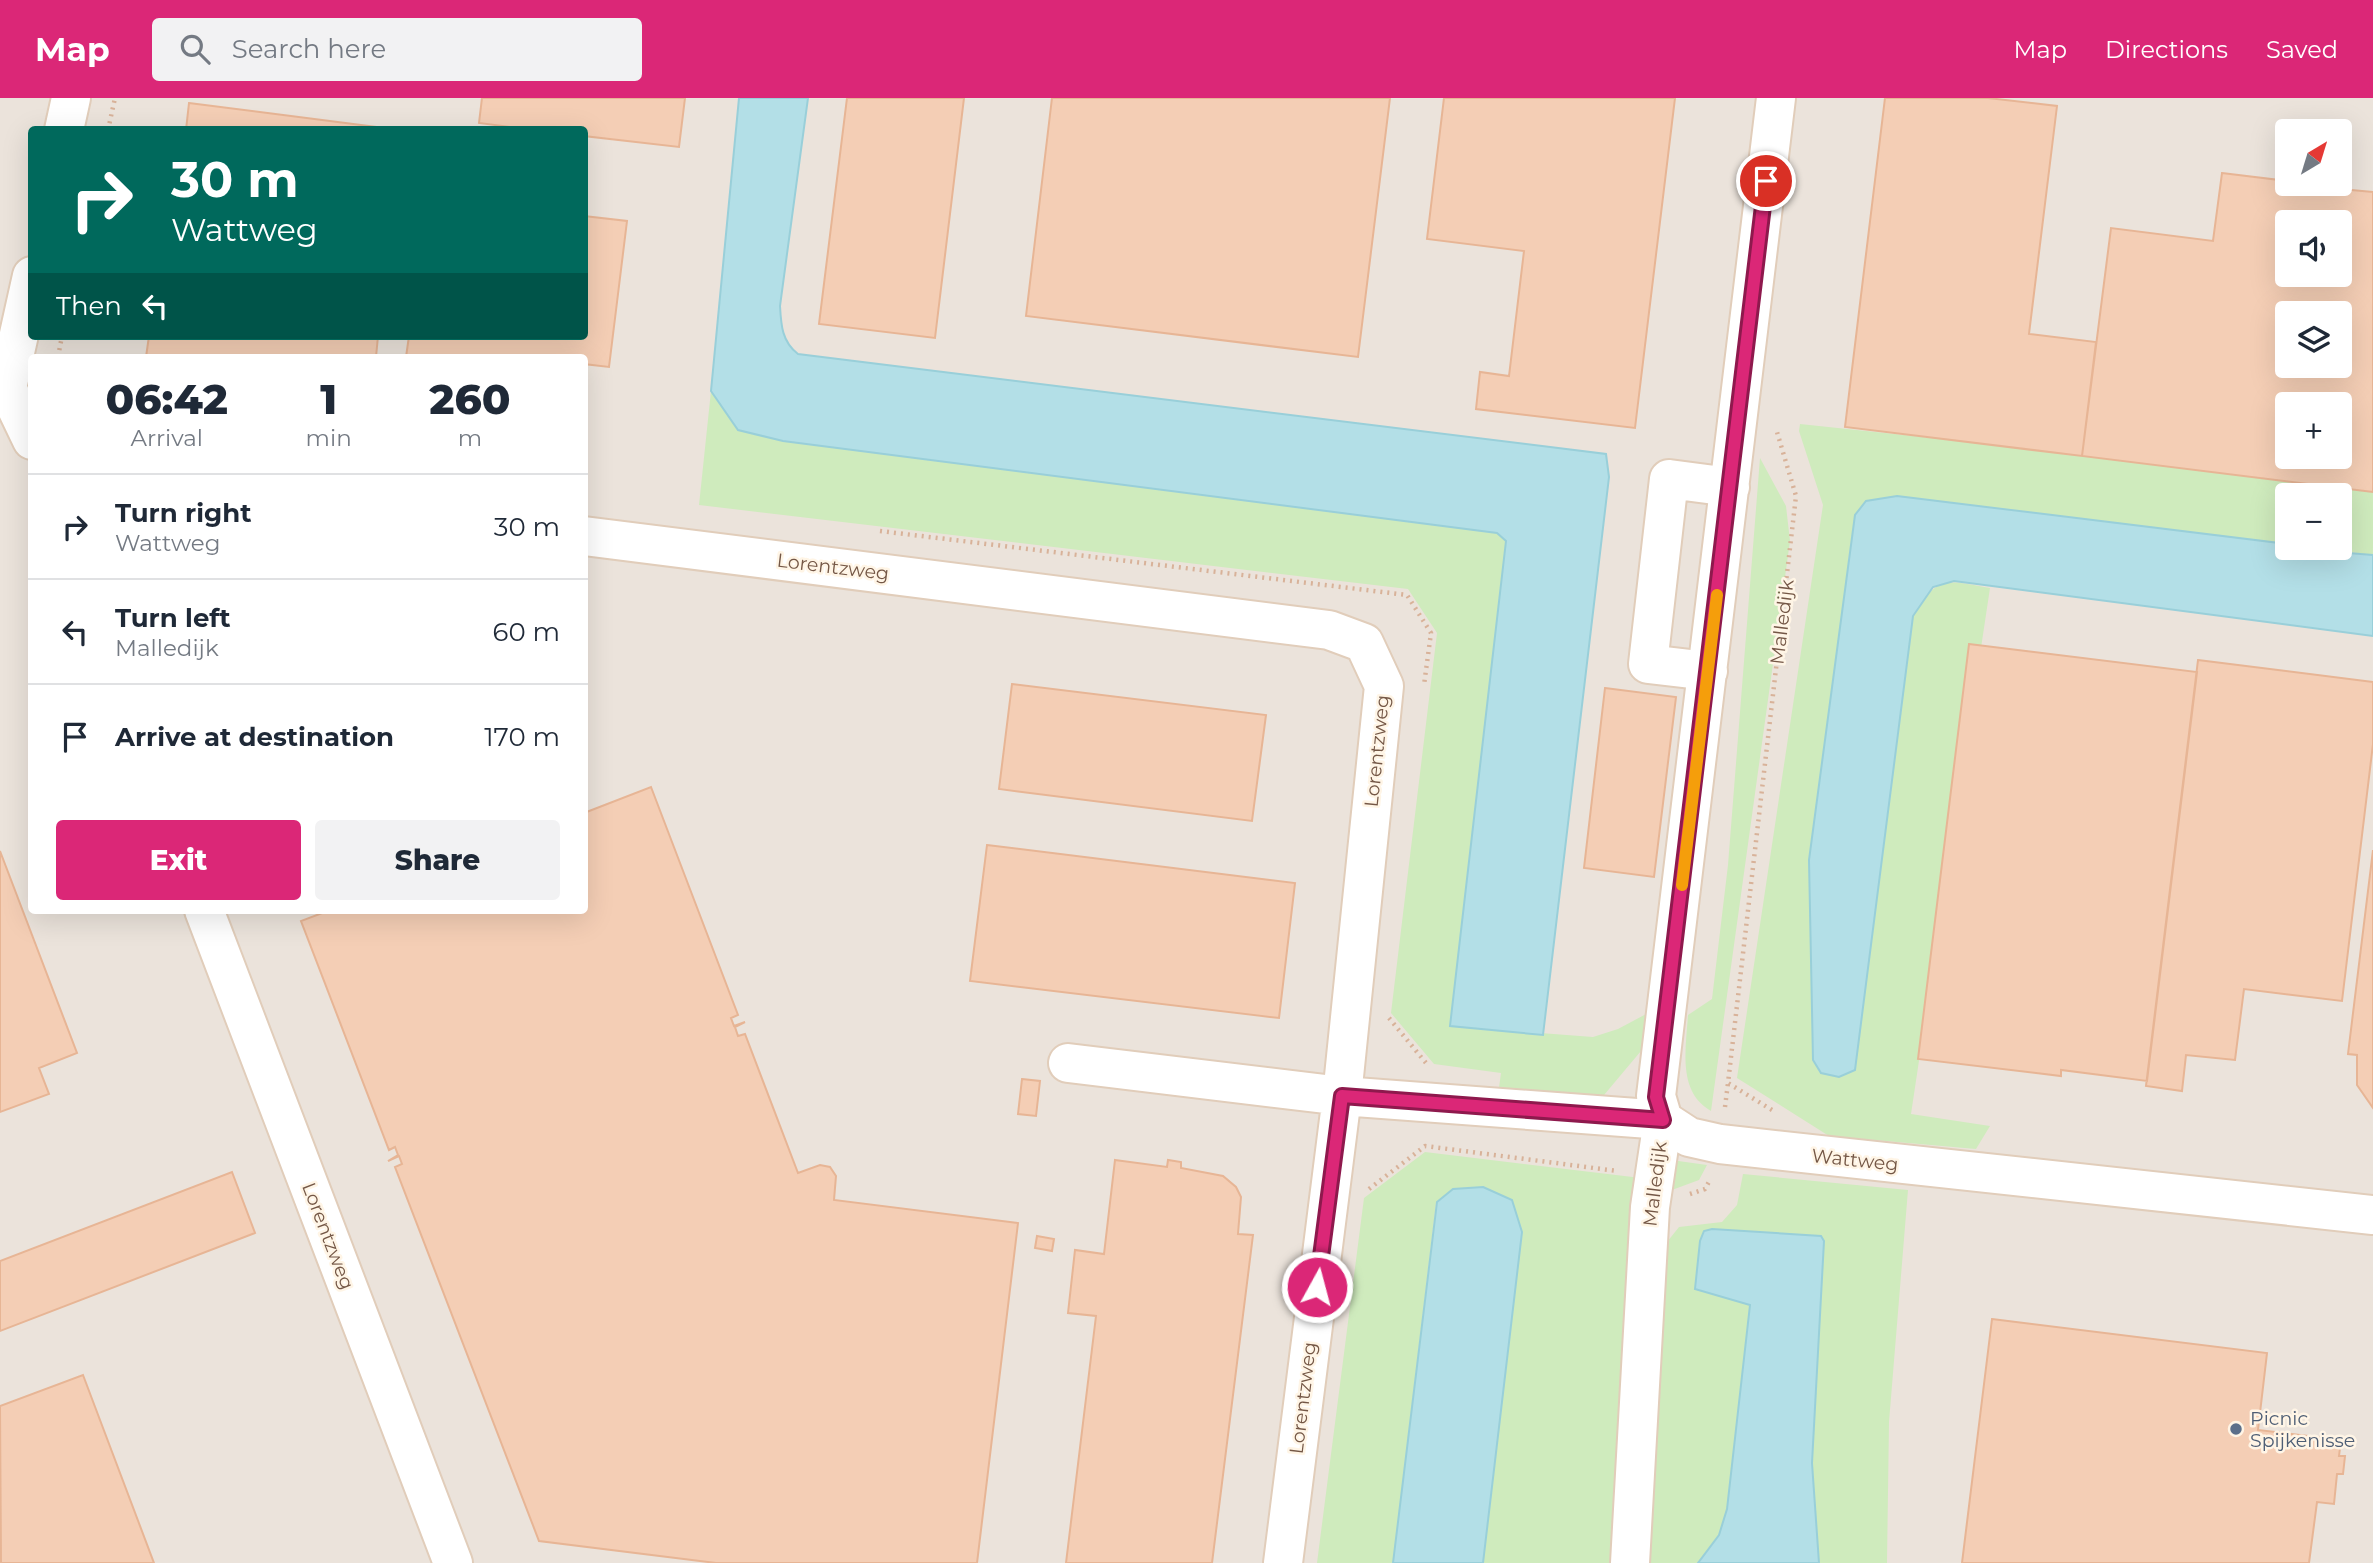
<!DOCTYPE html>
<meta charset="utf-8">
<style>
body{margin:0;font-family:Montserrat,sans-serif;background:#f2f2f3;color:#1f2937;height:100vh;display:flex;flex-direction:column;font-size:26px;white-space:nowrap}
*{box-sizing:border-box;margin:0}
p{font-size:23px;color:#747a83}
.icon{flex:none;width:38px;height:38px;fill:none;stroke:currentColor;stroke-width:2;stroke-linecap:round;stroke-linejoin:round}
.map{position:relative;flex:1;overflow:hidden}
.drawer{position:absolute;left:28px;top:256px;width:560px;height:560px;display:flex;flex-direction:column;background:#fff;border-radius:7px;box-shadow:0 7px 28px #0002}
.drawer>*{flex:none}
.banner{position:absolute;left:28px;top:28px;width:560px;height:214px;border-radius:7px;box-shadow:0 7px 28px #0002;background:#00695c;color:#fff;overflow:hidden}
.needle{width:46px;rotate:38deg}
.buttons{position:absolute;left:2275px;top:21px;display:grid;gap:14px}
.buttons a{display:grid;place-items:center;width:77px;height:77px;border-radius:7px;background:#fff;box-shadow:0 7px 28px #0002;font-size:35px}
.pin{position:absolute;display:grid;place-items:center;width:60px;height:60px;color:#fff;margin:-30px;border:4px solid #fff;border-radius:50%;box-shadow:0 2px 7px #0007}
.me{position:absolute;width:77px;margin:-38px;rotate:7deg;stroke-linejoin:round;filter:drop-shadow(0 0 5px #0008)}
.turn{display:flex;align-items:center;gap:24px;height:147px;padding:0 28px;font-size:32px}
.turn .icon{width:91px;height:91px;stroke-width:2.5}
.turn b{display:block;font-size:49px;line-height:60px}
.then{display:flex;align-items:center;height:66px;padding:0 28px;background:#0003;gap:14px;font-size:26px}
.eta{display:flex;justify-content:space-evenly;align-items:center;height:119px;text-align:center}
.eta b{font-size:42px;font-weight:800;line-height:49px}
.action{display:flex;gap:14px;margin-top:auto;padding:14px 28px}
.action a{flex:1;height:80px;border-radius:7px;background:#db2777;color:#fff;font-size:28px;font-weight:800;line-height:80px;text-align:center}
.action a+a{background:#f2f2f3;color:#1f2937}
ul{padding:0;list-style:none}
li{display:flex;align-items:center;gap:21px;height:105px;padding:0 28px;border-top:2px solid #e0e1e3}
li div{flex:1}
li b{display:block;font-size:26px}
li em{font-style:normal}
header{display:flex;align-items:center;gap:42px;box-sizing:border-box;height:98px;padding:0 35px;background:#db2777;color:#fff}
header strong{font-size:33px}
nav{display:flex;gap:38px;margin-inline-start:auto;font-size:24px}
.search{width:490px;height:63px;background:#f2f2f3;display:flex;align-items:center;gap:18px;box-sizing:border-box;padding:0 24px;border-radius:7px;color:#747a83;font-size:26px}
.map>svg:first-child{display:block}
</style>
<header>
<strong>Map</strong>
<div class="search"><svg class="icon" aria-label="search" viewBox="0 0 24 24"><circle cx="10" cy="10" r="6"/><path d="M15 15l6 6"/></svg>Search here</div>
<nav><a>Map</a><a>Directions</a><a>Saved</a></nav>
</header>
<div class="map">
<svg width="2373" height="1465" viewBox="0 0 2373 1465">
<rect width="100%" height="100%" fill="#fdf2df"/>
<!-- industrial -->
<path fill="#ebe3db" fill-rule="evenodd" d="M0 0H2373V1465H1792L1774 1161 1478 1127 1436 1465H0ZM32 32H584V238H32ZM2287 33H2340V86H2287ZM2287 124H2340V177H2287ZM2287 215H2340V268H2287ZM32 259H584V812H32ZM2287 306H2340V359H2287ZM2287 397H2340V450H2287Z"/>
<!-- green -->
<path fill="#cfebbd" d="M711 293 738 332 783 343 1497 435 1506 444 1505 466 1450 928 1593 939 1618 931 1648 915 1646 947 1599 1003 1498 997 1501 975 1434 966 1391 915 1437 535 1408 491 699 407Z
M1800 326 2075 355 2373 394V457L2315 450H2340V397H2287V446L1897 398 1866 403 1855 417 1848 464 1855 971 1913 518C1937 477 1946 482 1990 490L1911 1016 1990 1028 1976 1051 1829 1038 1737 980 1823 407 1799 333Z
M1760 360 1786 408 1790 443 1711 1013C1677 994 1686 950 1688 917L1712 901 1728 767Z
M1425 1054 1641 1080 1615 1465H1483L1522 1134 1436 1105 1393 1465H1317L1364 1100Z
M1664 1061 1707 1067 1699 1082 1661 1096Z
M1743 1076 1908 1092 1889 1324 1887 1465H1819L1812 1365 1824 1142 1744 1204 1750 1206 1727 1411 1719 1437 1698 1465H1644L1667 1144 1679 1129 1722 1124 1737 1107Z"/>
<!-- water -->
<path fill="#b3dfe7" stroke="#99cfd9" stroke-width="2" d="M739 0H808L780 208C781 227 782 244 798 256L1606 356 1609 379 1543 937 1450 928 1506 443 1497 435 783 343 738 332 711 293Z
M1897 398 2287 446V450L2373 457V538L1954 483 1933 489 1913 518 1855 972 1839 979 1821 975 1813 962 1809 762 1855 417 1866 403Z
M1483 1089 1512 1102 1522 1134 1483 1465H1393L1437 1104 1453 1091Z
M1712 1131 1821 1138 1824 1143 1812 1365 1819 1465H1698L1719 1437 1727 1411 1750 1207 1695 1191 1700 1143 1704 1133Z"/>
<!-- building -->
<path fill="#f4ceb5" stroke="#e7b595" stroke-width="2" fill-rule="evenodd" d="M482 0H685L679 49 584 38V32H532L479 25Z
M847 0H964L935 240 819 226Z
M1052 0H1390L1358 259 1026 218Z
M1444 0H1675L1635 330 1476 311 1480 274 1509 278 1524 153 1427 141Z
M1885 0H1988L2057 8 2029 236 2096 244 2082 358 1845 329Z
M189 5 400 32H186Z
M2222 75 2287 83V86L2373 94V394L2082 358 2111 130 2213 143ZM2287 124H2340V177H2287ZM2287 215H2340V268H2287ZM2287 306H2340V359H2287Z
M584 118 627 123 609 269 584 266V259H406L409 238H584Z
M149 238H378L376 259H146Z
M1969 546 2197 574 2147 983 2061 972V978L1918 961Z
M2198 562 2373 584V646L2342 903 2244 891 2235 962 2186 957 2182 993 2146 988Z
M1012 586 1266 617 1252 723 999 691Z
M1605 590 1676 599 1654 779 1584 770Z
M651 689 738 917 731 920 734 928 745 924 735 929 738 938 745 936 798 1075 820 1067 830 1069 836 1078 834 1102 1018 1125 977 1465H716L539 1443 395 1069 402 1066 399 1058 388 1063 398 1057 395 1049 389 1052 301 823 330 812H584V715Z
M987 747 1295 785 1279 920 970 883Z
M2373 752V1010L2357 987V957L2348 956Z
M0 753 77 955 39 970 49 996 0 1014Z
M1022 981 1040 983 1036 1018 1018 1016Z
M1115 1062 1167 1069 1168 1062 1181 1064V1070L1223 1078 1236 1089 1241 1099 1238 1136 1253 1137 1212 1465H1066L1096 1218 1068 1215 1075 1152 1104 1156Z
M232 1074 255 1135 0 1233V1163Z
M1037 1138 1054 1141 1052 1153 1035 1150Z
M1992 1221 2267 1255 2258 1332 2341 1342 2339 1358H2345L2343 1376H2337L2334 1406 2317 1404 2309 1465H1962Z
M83 1277 154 1465H1L0 1308Z"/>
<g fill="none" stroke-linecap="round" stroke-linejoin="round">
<!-- minor casing -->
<g stroke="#e1cdba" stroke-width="42">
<path id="minor" d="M64 32 71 0
M32 178 7 290 32 342
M584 438 1329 532 1364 545 1384 588 1342 998 1283 1465
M1708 573 1648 566 1669 381 1730 389
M204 812 453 1465
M1068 965 1342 998 1663 1022 1689 1039 1720 1046 2373 1117
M1630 1465 1650 1109 1663 1022 1656 998 1776 0"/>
</g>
<!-- path -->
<path stroke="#d8b299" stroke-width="4.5" stroke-dasharray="2 5" stroke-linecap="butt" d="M108 32 115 0
M58 259 62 238
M880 433 1407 497 1431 535 1424 587
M1389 920 1426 965
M1725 1009 1728 985
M1772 1012 1728 985 1796 398 1777 334
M1369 1091 1425 1048 1617 1073
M1690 1096 1705 1091 1710 1082"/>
<!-- minor -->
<use href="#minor" stroke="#fff" stroke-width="38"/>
</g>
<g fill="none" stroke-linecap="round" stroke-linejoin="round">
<!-- route casing -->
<g stroke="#8e194d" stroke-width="18">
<path id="route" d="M1317 1189 1342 998 1663 1022 1656 999 1766 83"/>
</g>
<!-- route -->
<use href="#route" stroke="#db2777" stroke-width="12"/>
<!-- slow -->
<path stroke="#f59e0b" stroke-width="12" d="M1682 787 1717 497"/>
</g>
<!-- markers -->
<circle fill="#5c6f8a" stroke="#fff5e6" stroke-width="2.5" cx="2236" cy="1331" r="7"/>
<g text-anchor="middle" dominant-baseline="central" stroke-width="5" stroke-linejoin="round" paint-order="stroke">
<!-- street labels -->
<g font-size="19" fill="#745746" stroke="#fff5e6">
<text transform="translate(833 469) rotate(7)">Lorentzweg</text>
<text transform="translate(1782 524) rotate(-83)">Malledijk</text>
<text transform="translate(1377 653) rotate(-84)">Lorentzweg</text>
<text transform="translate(1855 1062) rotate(6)">Wattweg</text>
<text transform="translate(1655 1086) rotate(-83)">Malledijk</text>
<text transform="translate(328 1138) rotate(69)">Lorentzweg</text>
<text transform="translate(1303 1300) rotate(-83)">Lorentzweg</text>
</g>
<!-- service labels -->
<g font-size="19" fill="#4e5e75" stroke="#fff5e6" text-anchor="start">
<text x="2250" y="1320">Picnic<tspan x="2250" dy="22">Spijkenisse</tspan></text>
</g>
</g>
</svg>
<div class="buttons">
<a><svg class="needle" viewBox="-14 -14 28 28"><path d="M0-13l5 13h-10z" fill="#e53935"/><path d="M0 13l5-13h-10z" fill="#747a83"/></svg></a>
<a><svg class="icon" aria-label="sound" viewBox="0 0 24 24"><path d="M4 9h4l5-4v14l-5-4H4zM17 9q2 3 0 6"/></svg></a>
<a><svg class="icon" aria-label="layers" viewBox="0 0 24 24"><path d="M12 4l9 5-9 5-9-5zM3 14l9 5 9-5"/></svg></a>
<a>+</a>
<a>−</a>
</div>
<div class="pin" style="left:1766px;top:83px;background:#d93025"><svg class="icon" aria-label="arrive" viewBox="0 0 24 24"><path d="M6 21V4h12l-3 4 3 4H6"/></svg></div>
<svg class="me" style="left:1317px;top:1189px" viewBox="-20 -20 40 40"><circle r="17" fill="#db2777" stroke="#fff" stroke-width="3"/><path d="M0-11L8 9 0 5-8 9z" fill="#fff"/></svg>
<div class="banner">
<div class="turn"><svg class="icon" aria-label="right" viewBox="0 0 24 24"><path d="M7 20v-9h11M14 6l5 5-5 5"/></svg><div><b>30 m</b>Wattweg</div></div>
<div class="then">Then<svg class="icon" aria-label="left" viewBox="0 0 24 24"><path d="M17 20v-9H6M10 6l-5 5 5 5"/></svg></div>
</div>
<section class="drawer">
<div class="eta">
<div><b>06:42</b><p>Arrival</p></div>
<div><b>1</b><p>min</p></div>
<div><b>260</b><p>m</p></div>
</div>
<ul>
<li><svg class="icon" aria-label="right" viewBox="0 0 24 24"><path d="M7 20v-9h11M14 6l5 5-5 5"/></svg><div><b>Turn right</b><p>Wattweg</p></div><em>30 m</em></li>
<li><svg class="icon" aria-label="left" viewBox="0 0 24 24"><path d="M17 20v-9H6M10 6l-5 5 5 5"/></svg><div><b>Turn left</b><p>Malledijk</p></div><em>60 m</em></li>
<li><svg class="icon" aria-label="arrive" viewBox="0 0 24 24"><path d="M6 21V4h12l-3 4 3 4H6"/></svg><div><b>Arrive at destination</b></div><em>170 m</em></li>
</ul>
<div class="action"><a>Exit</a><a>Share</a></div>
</section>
</div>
